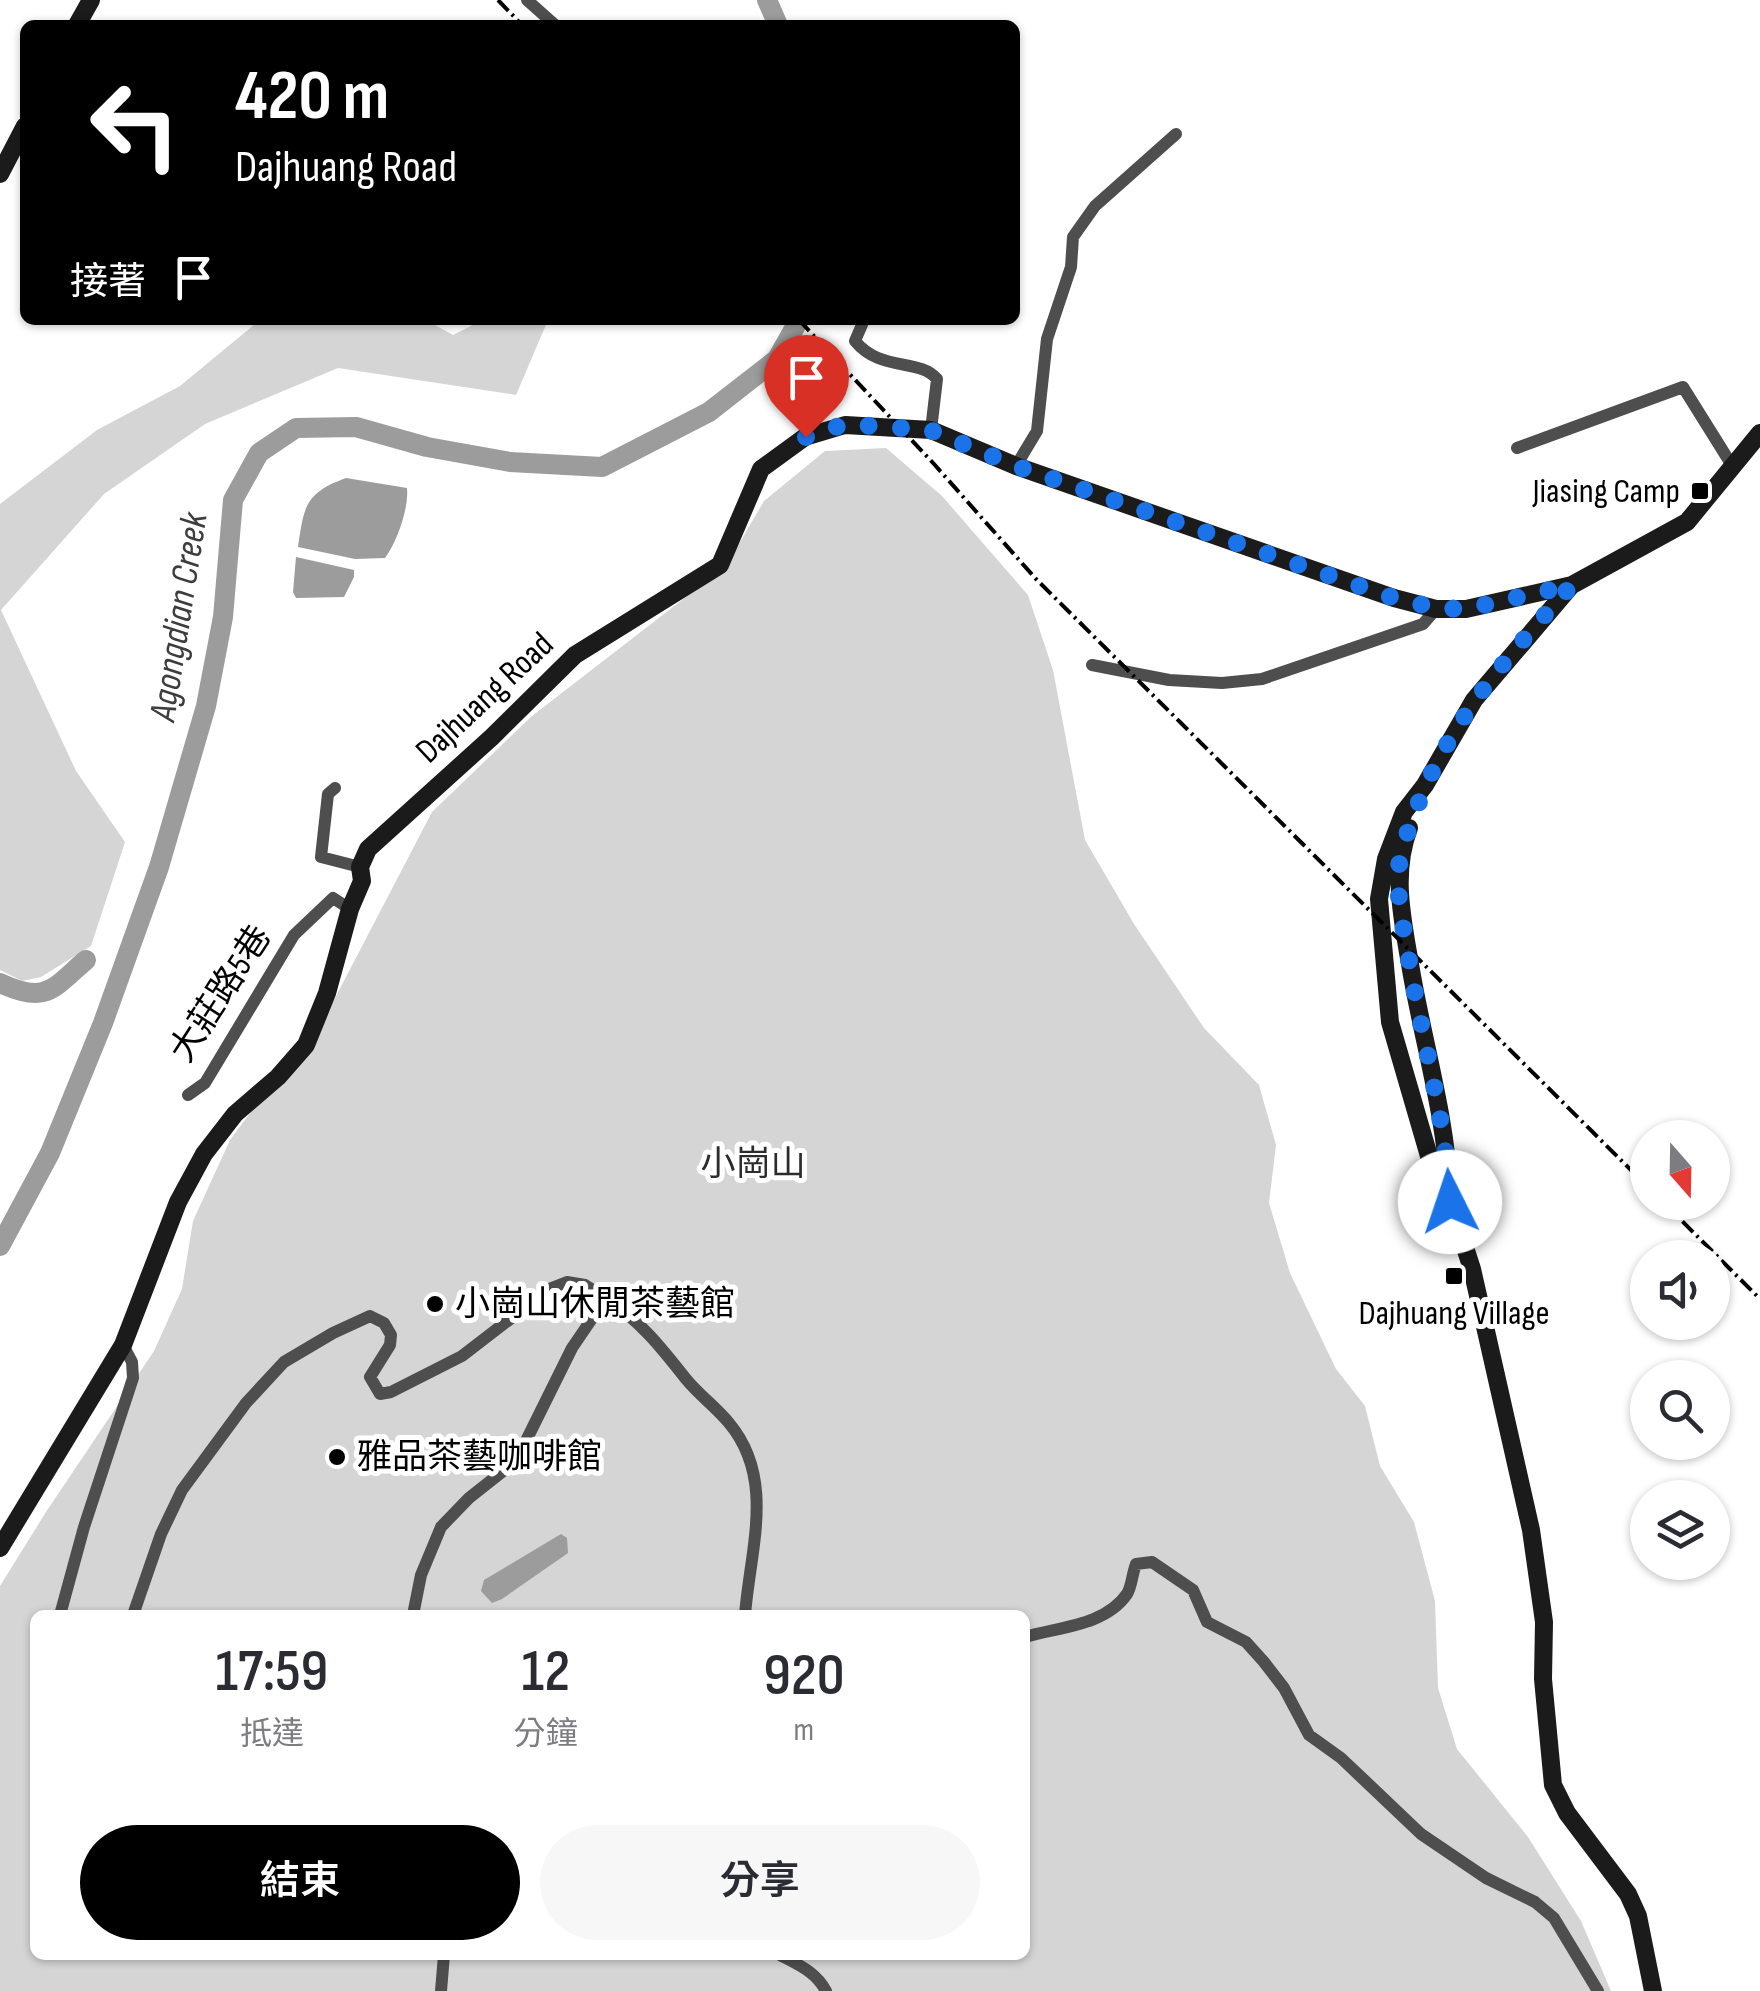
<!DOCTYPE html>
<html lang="zh-TW">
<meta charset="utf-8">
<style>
body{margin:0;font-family:"Sofia Sans Condensed","Noto Sans TC",sans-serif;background:#f7f7f7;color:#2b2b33;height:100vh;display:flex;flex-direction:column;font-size:38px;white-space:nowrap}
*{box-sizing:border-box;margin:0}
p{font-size:32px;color:#7c7c81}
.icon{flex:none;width:55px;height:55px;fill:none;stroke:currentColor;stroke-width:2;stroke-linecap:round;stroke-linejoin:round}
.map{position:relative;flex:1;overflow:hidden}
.panel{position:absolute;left:30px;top:1610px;width:1000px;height:350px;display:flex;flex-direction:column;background:#fff;border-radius:15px;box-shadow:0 2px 8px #0004}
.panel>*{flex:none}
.top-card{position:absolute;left:20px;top:20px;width:1000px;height:305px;border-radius:15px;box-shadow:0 2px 8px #0004;background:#000;color:#fff;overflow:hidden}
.needle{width:65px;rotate:160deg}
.controls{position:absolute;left:1630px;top:1120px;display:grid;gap:20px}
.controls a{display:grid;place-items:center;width:100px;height:100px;border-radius:50%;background:#fff;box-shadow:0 2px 8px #0004;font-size:50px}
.pin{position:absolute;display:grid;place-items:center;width:85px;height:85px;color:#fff;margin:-102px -42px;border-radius:50% 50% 50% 0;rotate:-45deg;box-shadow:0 0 10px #0007}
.pin .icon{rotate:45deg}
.me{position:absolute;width:110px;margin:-55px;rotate:356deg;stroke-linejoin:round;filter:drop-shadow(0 0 8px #0008)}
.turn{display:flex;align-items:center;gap:35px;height:210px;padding:0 50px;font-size:45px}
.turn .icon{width:130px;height:130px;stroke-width:2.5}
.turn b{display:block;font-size:70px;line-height:85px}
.then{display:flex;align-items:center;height:95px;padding:0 50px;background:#0003;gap:20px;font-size:38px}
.eta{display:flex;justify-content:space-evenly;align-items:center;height:170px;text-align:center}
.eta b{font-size:60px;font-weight:600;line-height:70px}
.primary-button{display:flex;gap:20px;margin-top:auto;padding:20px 50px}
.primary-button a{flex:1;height:115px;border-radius:60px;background:#000;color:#fff;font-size:40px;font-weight:600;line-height:115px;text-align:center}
.primary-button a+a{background:#f7f7f7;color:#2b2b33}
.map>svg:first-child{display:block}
</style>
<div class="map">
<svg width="1760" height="1991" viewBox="0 0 1760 1991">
<rect width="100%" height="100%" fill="#fff"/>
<!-- green -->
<path fill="#d5d5d5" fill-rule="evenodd" d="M260 320H426L453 335 483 320H548L516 395 338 368 205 424 104 494 1 610 76 771 125 842 91 946 41 977 22 981 0 970V504L97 430 180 386Z
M886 448 942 496 1028 595 1053 670 1085 840 1134 924 1204 1028 1259 1085 1276 1145 1269 1203 1290 1273 1336 1369 1365 1406 1380 1466 1414 1522 1435 1601 1438 1688 1457 1749 1528 1837 1581 1921 1611 1991H0V1586L46 1512 154 1351 182 1289 193 1221 230 1140 335 998 432 812 532 716 726 566 764 501 825 451ZM35 1615H1025V1955H35Z"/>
<!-- water -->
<path fill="#9c9c9c" d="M346 478 407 488C409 508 397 542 385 558L355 559 298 547C304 506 305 493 346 478Z
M296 557 354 570V577L344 597 296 598 293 592Z
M561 1534 567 1538 568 1553 502 1599 492 1603 481 1591 484 1580Z"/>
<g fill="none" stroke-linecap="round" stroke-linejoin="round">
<!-- river -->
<path stroke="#9c9c9c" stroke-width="20" d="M767 0 778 25
M0 983C47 1005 53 988 86 960
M0 1246 50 1153 103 1023 159 867 206 706 223 617 233 500 259 453 296 428 356 427 427 447 510 462 602 467 709 412 777 359 799 320"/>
<!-- street -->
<path stroke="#4e4e4e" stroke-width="12" d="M527 0 555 25
M864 320 855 341C880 372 919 358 937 379L931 430
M1517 448 1683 387 1733 467
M1016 466 1037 431 1047 339 1071 267 1073 237 1095 206 1176 134
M1092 665 1169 680 1222 683 1262 679 1423 624 1436 609
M335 788 328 794 321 857 360 867
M188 1095 205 1083 294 935 333 898 350 909
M606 1298C641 1322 660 1346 686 1379 699 1395 716 1407 729 1423 776 1479 750 1550 745 1615
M60 1615 84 1527 133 1378 132 1362 123 1345
M133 1615 161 1534 182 1490 246 1403 284 1362 333 1333 370 1316 384 1323 391 1335 390 1345 370 1377 380 1394 391 1392 462 1356 549 1289 567 1282 585 1285 606 1298 572 1348 516 1461 469 1498 441 1527 421 1575 413 1615
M1025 1637C1058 1627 1105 1626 1127 1594 1132 1586 1132 1574 1136 1564L1152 1562 1193 1590 1207 1622 1246 1642 1264 1662 1284 1688 1309 1735 1341 1758 1421 1834 1486 1878 1535 1902 1554 1918 1598 1991
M780 1955C799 1965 816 1972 826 1991
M441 1991 444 1955"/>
<!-- secondary -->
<path stroke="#1b1b1b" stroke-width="18" d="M77 25 91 0
M0 174 25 126
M1571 586 1474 700 1425 785 1404 812 1386 859 1379 899 1390 1022 1431 1163 1450 1201 1472 1269 1531 1530 1544 1622 1543 1679 1553 1785 1567 1813 1628 1894 1638 1916 1653 1991
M1409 828C1392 873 1402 917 1410 964 1422 1038 1446 1116 1449 1190
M0 1548 123 1345 178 1202 204 1154 235 1114 278 1077 306 1045 327 993 350 909 362 881 360 867 368 849 492 737 575 655 720 565 761 469 805 437 845 425 931 430 1016 466 1394 598 1436 609H1466L1572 585 1687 522 1760 433"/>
<!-- rail -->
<path stroke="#000" stroke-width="4" stroke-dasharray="15 5 2.5 5" stroke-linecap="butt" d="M498 0 522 25
M799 320 934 464 1036 579 1648 1187
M1663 1202 1760 1299"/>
</g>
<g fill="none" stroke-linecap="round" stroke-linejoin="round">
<!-- route -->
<path stroke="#1a73e8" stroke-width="18" stroke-dasharray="0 32.4" d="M806 437 845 424 930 430 1016 466 1394 598 1436 608 1466 609 1572 585C1510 653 1448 723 1416 810 1407 834 1397 858 1398 884 1399 909 1405 935 1409 960 1422 1040 1446 1120 1450 1202"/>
</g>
<!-- markers -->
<g fill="#000" stroke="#fff" stroke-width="4">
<rect x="1690" y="481" width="20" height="20" rx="5"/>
<rect x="1444" y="1266" width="20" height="20" rx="5"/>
<circle cx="435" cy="1304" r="10"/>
<circle cx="337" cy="1457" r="10"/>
</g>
<g text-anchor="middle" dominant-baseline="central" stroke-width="10" stroke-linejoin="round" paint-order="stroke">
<!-- poi labels -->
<g font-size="35" fill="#000" stroke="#fff" text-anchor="start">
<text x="1680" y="491" text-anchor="end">Jiasing Camp</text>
<text x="455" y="1304">小崗山休閒茶藝館</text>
<text x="1454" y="1313" text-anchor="middle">Dajhuang Village</text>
<text x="357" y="1457">雅品茶藝咖啡館</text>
</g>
<!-- street labels -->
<g font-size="35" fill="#000" stroke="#fff">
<text transform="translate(485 698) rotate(-43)">Dajhuang Road</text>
<text transform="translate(221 994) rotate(-57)">大莊路5巷</text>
</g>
<!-- park labels -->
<g font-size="35" fill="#2c2c2c" stroke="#fff">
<text x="753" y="1164">小崗山</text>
</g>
<!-- water labels -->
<g font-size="38" font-style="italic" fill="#3d3d3d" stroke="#fff">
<text transform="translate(179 617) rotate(-81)">Agongdian Creek</text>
</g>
</g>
</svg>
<div class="controls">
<a><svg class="needle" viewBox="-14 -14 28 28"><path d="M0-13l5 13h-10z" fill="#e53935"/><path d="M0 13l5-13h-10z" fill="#7c7c81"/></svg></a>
<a><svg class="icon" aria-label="sound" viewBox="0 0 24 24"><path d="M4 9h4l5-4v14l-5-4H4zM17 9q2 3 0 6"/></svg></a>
<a><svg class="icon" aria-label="search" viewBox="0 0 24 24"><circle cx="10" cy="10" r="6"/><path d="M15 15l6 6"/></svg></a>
<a><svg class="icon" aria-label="layers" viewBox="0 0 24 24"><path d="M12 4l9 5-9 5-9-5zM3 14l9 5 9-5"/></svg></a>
</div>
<div class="pin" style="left:806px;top:437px;background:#d93025"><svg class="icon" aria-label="arrive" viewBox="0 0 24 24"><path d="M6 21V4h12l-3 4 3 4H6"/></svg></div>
<svg class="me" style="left:1450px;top:1202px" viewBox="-20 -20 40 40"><circle r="19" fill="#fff"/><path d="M0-13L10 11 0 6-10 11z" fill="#1a73e8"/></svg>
<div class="top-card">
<div class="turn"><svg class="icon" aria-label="left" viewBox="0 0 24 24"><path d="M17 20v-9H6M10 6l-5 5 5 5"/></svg><div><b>420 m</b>Dajhuang Road</div></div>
<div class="then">接著<svg class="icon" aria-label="arrive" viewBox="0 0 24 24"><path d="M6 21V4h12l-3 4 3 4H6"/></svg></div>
</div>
<section class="panel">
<div class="eta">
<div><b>17:59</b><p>抵達</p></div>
<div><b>12</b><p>分鐘</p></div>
<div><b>920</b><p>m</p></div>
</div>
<div class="primary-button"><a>結束</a><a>分享</a></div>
</section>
</div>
